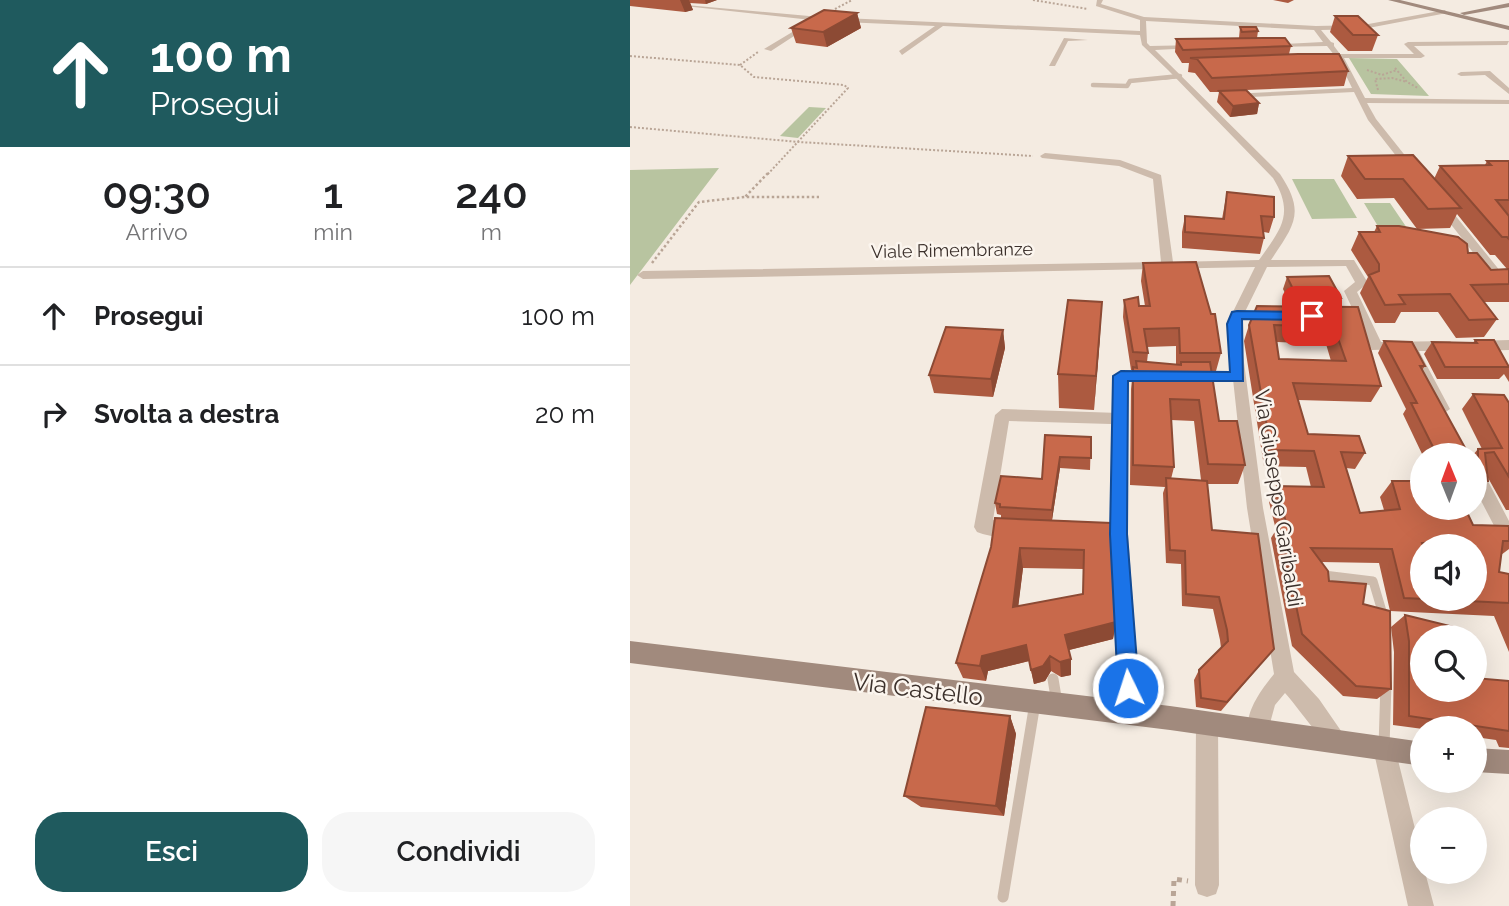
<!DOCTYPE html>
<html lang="it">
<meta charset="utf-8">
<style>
body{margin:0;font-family:Raleway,sans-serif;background:#f6f6f6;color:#202124;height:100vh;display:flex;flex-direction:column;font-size:26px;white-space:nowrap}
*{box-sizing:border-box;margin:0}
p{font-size:23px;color:#757577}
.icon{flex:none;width:38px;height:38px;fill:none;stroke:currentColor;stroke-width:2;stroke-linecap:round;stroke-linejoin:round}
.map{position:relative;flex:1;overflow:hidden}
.details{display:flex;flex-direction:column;background:#fff;width:630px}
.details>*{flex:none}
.guide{background:#1f5a5e;color:#fff;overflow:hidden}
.needle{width:46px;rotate:359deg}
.fabs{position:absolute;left:780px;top:443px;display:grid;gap:14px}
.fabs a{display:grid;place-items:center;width:77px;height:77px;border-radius:50%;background:#fff;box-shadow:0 7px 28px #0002;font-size:35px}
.pin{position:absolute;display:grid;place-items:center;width:60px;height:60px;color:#fff;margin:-30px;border-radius:14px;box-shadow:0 4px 10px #0006}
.me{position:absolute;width:77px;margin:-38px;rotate:356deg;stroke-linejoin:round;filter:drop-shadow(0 0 5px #0008)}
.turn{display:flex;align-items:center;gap:24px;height:147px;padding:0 35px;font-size:32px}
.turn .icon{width:91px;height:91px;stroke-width:2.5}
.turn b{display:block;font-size:49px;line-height:60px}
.eta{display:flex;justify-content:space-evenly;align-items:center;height:119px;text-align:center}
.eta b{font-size:42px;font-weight:600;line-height:49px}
.cta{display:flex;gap:14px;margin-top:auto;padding:14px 35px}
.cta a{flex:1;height:80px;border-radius:28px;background:#1f5a5e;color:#fff;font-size:28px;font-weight:600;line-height:80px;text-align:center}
.cta a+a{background:#f6f6f6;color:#202124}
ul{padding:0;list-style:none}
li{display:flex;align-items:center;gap:21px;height:98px;padding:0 35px;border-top:2px solid #e0e0e0}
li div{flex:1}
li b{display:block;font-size:26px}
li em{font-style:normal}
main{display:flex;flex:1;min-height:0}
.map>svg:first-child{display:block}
</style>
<main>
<section class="details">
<div class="guide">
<div class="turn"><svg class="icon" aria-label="ahead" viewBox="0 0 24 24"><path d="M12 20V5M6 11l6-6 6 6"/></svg><div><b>100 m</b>Prosegui</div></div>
</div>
<div class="eta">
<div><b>09:30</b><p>Arrivo</p></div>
<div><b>1</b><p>min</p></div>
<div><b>240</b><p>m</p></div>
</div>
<ul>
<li><svg class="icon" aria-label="ahead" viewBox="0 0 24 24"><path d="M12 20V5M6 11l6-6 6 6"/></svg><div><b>Prosegui</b></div><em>100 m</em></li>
<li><svg class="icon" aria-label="right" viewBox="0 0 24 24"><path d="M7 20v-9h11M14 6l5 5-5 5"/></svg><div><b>Svolta a destra</b></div><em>20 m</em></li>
</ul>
<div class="cta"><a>Esci</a><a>Condividi</a></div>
</section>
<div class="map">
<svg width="879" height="906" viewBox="0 0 879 906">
<rect width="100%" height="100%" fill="#f4ebe1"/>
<!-- green -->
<path fill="#b8c4a0" d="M719 58 767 59 799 96 741 94Z
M179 107 196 108 168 138 150 136Z
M89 168 0 285V170Z
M662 179H704L727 218 682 219Z
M734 203H760L777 228H749Z"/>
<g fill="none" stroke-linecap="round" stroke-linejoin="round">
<!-- path-far2 -->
<path stroke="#b9a596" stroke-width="2" stroke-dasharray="2 2" stroke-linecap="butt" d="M403 0 458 9
M205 9 222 0
M0 56 110 65 124 77 214 85 218 88 137 175
M110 65 128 52
M765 68 777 82 788 88
M737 70 752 75 767 70
M748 90 745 79 762 78 777 82
M0 127 169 142 403 156"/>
<!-- path-far1 -->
<path stroke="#b9a596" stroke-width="2.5" stroke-dasharray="2.5 2.5" stroke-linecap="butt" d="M138 173 115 197H189
M22 263 69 202 115 197"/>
<!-- path -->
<path stroke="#b9a596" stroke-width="5" stroke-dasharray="5 5" stroke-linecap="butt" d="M543 906 544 879 558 881"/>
<!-- lane-far4 -->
<path stroke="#cdbbac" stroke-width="3.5" d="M535 78 550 76"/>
<!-- lane-far3 -->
<path stroke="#cdbbac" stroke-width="4.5" d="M463 85 497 86 500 81 550 76"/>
<!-- lane-far2 -->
<path stroke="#cdbbac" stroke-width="7" d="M572 377 608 378
M489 419 490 376H510"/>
<!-- lane-far1 -->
<path stroke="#cdbbac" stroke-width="9" d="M694 575 743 581 754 618"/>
<!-- lane -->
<path stroke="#cdbbac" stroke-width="11" d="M423 679 427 703
M754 747 756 683
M373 897 405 703"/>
<!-- street -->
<path fill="#cdbbac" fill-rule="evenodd" d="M0 0 190 17 510 31V20L466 6 467 0H473L471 4 514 17 686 26 733 25 815 10 817 13 733 29 691 30 701 42 704 43V46L710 54H784L774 44 778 42 879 41 877 45 784 46 795 56 791 58H714L735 98 879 100V104L737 103 746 119 789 173 784 176 781 175 738 120 724 92 601 98 597 96 601 94 722 88 709 61 697 46 641 47 637 45 693 42 684 30 516 21 517 43 520 46 568 45 566 48 525 50 650 174C676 213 664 225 641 260H724L738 283 727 292 751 342 820 341 827 346 820 351H789L820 409 813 414 808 413 775 349 742 350 714 291 725 282 716 266 637 267 609 324 633 508 664 672 689 699 718 741 715 749 707 752C695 747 667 706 655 693L645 705 636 738 628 741 620 738C611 716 631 690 644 674L617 508 597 324 625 267 13 279 7 275 13 271 531 262 523 179 489 166 412 158 410 156 415 153 490 160 531 175 543 262 629 260C651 229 665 214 643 178L538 70 512 45 510 35 313 26 272 55 269 51 305 26 190 21Z
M179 22 184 23 141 51 134 49Z
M434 38 458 40 438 41 425 66H419Z
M860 71 879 88V94L855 75 831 76 827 74 831 72Z
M808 204H816L879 282V294L875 293 808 208Z
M879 340V350L845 351 838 346 845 341Z
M372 409 489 413 497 419 498 534 511 714 508 722 500 725 492 722 489 714 481 541 456 538 453 533 456 528 480 526 481 424 379 421 363 520 390 524 393 529 390 534C378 539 359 537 347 532L344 527 365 415Z
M845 467 851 468 879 521V546L873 543 845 489Z
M577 712 585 715 588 723 589 885 586 894 577 897 568 894 565 885 566 723 569 715Z
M754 737 762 740 765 748 793 861V872H795L804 906H778L743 748 746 740Z"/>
<!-- secondary -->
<path fill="#a18a7d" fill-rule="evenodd" d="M758 0H770L879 26V30Z
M879 3V7L834 15 830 13Z
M0 641 540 706 793 742V766L540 730 0 663Z
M845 748 879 750V774L845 772Z"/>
</g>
<!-- wall -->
<path fill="#ac5a40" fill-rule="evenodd" d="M0 0H87L76 4 60 3 63 10 55 12 0 6Z
M643 0H664L658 3Z
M227 13 231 28 197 47 166 43 161 28Z
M705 16 748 35 742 51H718L700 32Z
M610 27 628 31 627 38 661 46 659 54 718 71 714 86 616 90 629 103 627 114 600 117 587 102 589 92H580L565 73 558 72 559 63H552L545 52 546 39 609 38Z
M718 156 804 179 810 166 855 165 857 161H879V302H854L867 319 854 337 826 338 808 312H771L765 323H745L730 293 738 277 721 250 729 232H744L747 226 838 253 861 270 877 269 865 255H860L827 214 820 228 787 229 764 198 727 199 711 176Z
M597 192 644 217 639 233 634 232V238L630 254 552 248V232L555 216 592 219Z
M513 263 591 353 586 371H581L589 421 615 465 608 484H577L582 530 644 649 591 711 566 707 564 680 569 670 591 648 590 640 583 609 552 606 551 564 536 563 533 493 535 487 500 485 501 389 503 370H501L493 317 494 300 509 306H515L511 281ZM546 346V365L517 362 518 353 517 347ZM541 420 564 421 571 480 541 479 544 467Z
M657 277 711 298 707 306 751 386 741 402 668 400 678 434 735 453 725 469 716 468 730 513 754 510 750 497 762 481 843 525 879 526V549L871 555 869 572 879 574V652L864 616 760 611 749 563 691 562 699 581 733 604 761 689 747 699 713 696 662 646 641 538 646 530 639 502 647 486 681 487 676 467 634 466 614 341 619 325 661 306 653 289ZM647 342 696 344 701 361 649 359ZM793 546H845V598H793Z
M373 330 375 348 363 397 304 393 299 375Z
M470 336 464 410 429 408 428 374Z
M845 340 879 366V382L874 374 869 379H807L794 354 802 342 843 343Z
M754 341 795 366 792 370 839 455H793V456L773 414 776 409 748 353Z
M843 394 879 403V510H876L857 476 858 481 845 493V455H843L848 449H852L832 409Z
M415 435 461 437 460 470 430 468 422 520 481 523 486 622 483 639 439 650 441 675 431 677 421 671 415 681 404 684 399 661 358 671 356 681 333 678 326 663 371 518V515L367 514 365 503 412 479ZM393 568 454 569 453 594 388 606Z
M775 615 793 690 879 681V748L869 747 866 740 845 737V728H793V729L763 725 764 652 761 627Z
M380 716 386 734 374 816 291 807 274 796Z"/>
<!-- shaded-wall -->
<path fill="#8c4a34" d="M50 0H59L63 10 55 12Z
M75 0H87L76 4Z
M227 13 231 28 197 47 193 32Z
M629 103 627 114 600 117 603 106Z
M472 302 470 336 464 410 466 376Z
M373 330 375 348 363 397 361 379Z
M430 457V468L422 520V510Z
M390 548 393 568 386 625 383 607Z
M486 622 483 639 435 651V635Z
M396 645 399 661 358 671 356 681 350 666 352 656Z
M420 656 421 671 415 681 404 684 401 670Z
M441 659V675L431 677 430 662Z
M380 716 386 734 374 816 366 806Z"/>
<!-- building -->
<path fill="#c8694b" stroke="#8c4a34" stroke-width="2" fill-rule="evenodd" d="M194 10 227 13 193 32 161 28Z
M705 16H728L748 35H723Z
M610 27H626L628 31 612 32Z
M633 38H655L661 46 553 50 546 39Z
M668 54H709L718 71 582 78 567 59 560 58Z
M616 90 629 103 603 106 589 91Z
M783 155 831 208 798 209 773 179H735L718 156Z
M857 161H879V200H866L879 216V239L877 237H872L810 166 861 165Z
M597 192 644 197V217L631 216 634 238 555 232V216L594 219Z
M747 226H769L828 237 837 244 838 253H847L861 270 879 269V284L841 285 867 319 839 320 820 294 769 295 775 304 755 305 739 275 749 271V264L729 232H750Z
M566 262 581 314H585L591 353H550L549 328 514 329 518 353 503 352 494 300 508 297 509 306H520L513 263Z
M699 276 711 298 667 297 657 277Z
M438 300 472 302 466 376 428 374Z
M627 306 728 307 751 386 663 383 678 434 729 436 735 453 711 452 730 513 770 509 762 481H793V508H835L843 525 879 526V541H873L869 572 879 574V603L774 598 762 549 681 548 698 571 699 581 736 584 733 604 760 611 761 689 726 686 672 634 649 524 656 523 647 486 694 487 684 451 641 450 619 325ZM644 325 704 327 716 361 649 359ZM828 539 830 546H845V598H793V546L792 543Z
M316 327 373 330 361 379 299 375Z
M845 340H864L879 367H815L802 342 847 343Z
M754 341 782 342 795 366H790L839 455H807L781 403H787Z
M506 361 551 365V362H580L589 421H607L615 465 578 464 569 400 540 399 544 467 503 465V367L507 368Z
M843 394 874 395 879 403V477L864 452 855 453 858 481H848V449L872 448Z
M415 435 461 437V458L430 457 422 510 370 507V504L365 503 371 476 412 479Z
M536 478 577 481 582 530 628 534 644 649 597 702 571 698 569 670 598 641 597 630 589 597 556 594 555 551 540 550Z
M365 518 481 523 486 622 435 635 441 659 430 662 420 656 413 666 401 670 396 645 352 656 350 666 326 663 361 547ZM390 548 454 550 453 594 383 607Z
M775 615 824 627 825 637H793V690H845V678L879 681V731L779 716V641Z
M296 707 380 716 366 806 274 796Z"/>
<!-- route -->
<path fill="#1a73e8" stroke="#114b97" stroke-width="2" d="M607 311 682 312 689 316 682 320 612 319 613 381H498L497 534 509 688 505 696 498 699 491 696 488 688 480 534 483 376 491 371 600 372 597 324 602 312Z"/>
<g text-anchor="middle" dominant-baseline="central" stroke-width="5" stroke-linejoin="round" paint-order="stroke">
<!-- far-street labels -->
<g font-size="18" fill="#3b302b" stroke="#fbf5ee">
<text transform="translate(322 250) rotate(-1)">Viale Rimembranze</text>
</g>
<!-- street labels -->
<g font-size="21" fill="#3b302b" stroke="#fbf5ee">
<text transform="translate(649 498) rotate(81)">Via Giuseppe Garibaldi</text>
</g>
<!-- near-street labels -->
<g font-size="24" fill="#3b302b" stroke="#fbf5ee">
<text transform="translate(288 689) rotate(7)">Via Castello</text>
</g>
</g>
</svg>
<div class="fabs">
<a><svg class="needle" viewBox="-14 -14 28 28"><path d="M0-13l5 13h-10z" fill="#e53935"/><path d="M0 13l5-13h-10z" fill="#757577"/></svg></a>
<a><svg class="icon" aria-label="sound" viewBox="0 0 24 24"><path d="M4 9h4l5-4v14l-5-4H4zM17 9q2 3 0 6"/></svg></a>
<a><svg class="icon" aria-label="search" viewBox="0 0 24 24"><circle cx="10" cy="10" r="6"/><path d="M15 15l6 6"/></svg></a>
<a>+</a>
<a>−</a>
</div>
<div class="pin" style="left:682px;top:316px;background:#d93025"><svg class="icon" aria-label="arrive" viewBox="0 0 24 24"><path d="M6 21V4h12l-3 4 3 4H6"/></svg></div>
<svg class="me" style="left:498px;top:688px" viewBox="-20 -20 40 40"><circle r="17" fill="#1a73e8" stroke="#fff" stroke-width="3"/><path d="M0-11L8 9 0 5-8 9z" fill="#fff"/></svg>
</div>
</main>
